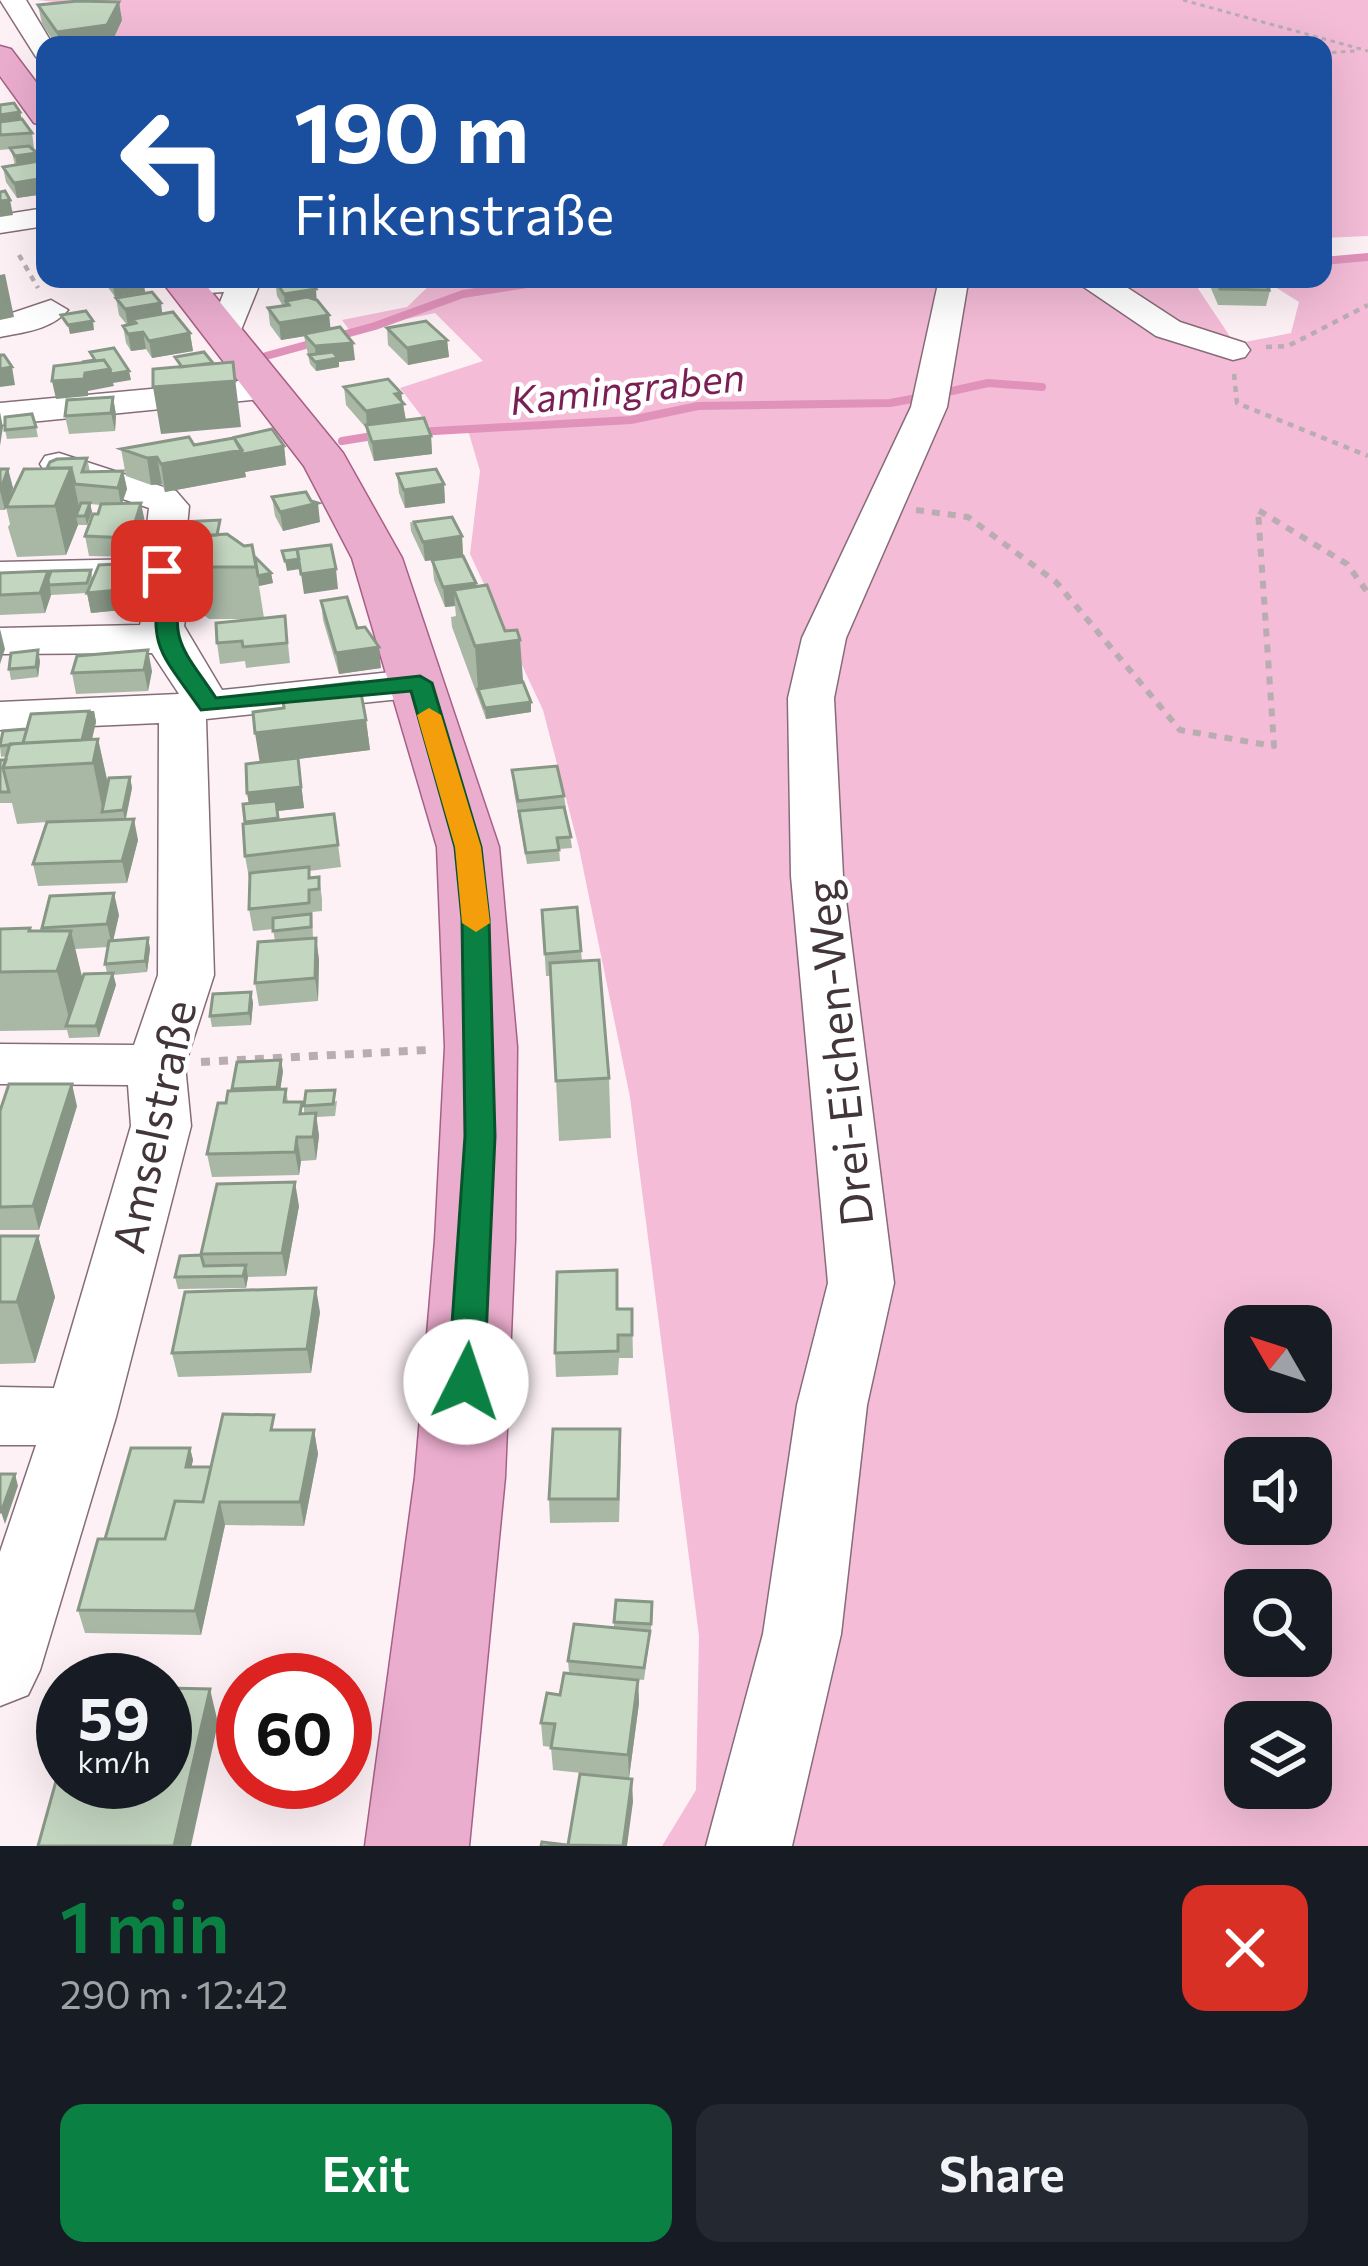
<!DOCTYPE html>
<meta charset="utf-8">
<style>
body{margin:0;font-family:Commissioner,sans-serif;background:#242831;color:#f1f3f6;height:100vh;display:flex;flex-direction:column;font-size:45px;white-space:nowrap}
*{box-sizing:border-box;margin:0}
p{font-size:39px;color:#9ea1a6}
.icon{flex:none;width:66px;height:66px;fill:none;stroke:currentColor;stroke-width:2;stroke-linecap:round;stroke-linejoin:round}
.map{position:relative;height:1846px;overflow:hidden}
.drawer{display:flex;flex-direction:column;background:#171b24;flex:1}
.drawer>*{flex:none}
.hud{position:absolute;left:36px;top:36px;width:1296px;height:252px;border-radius:24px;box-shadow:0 12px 48px #0002;background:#1a4fa0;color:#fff;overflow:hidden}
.needle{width:78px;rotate:309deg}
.fabs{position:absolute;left:1224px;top:1305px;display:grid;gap:24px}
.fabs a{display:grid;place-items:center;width:108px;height:108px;border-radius:24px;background:#171b24;box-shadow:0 12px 48px #0002;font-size:60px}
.speed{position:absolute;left:36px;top:1653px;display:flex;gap:24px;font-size:60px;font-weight:700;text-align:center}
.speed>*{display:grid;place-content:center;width:156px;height:156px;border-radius:50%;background:#171b24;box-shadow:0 12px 48px #0002;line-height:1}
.speed small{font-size:30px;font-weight:400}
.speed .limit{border:18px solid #d22;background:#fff;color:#111}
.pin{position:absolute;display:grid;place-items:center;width:102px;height:102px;color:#fff;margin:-51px;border-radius:24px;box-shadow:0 6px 18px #0006}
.me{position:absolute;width:132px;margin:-66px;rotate:4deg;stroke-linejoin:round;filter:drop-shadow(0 0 9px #0008)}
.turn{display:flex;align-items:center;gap:42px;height:252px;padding:0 60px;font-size:54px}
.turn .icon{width:156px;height:156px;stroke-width:2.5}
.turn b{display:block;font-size:84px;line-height:102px}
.round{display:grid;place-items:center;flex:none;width:126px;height:126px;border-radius:24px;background:#242831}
.overview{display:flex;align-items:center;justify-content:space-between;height:204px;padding:0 60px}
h1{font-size:72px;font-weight:600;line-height:90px;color:#0b8043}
.button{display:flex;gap:24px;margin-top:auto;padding:24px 60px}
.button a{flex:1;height:138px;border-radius:24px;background:#0b8043;color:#fff;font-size:48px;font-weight:600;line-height:138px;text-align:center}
.button a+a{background:#242831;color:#f1f3f6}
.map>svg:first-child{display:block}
</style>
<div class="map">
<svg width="1368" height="1846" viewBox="0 0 1368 1846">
<rect width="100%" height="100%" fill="#fdf1f6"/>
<!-- green -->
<path fill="#f4bcd7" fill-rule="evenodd" d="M37 0H1368V236L1323 238V45H110L121 20 98 7Z
M1368 259V1846H662L696 1790 699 1636 630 1097 579 848 543 710 470 554 480 471 468 430 433 431 400 388 483 361 435 313 350 331 342 320 407 307 436 279H1125L1197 287 1235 344 1291 333 1299 302 1272 285 1278 279H1323V262ZM1245 1326H1311V1392H1245ZM1245 1458H1311V1524H1245ZM1245 1590H1311V1656H1245ZM1245 1722H1311V1788H1245Z"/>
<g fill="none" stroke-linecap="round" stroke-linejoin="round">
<!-- stream -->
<path stroke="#e092ba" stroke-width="8" d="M1323 261 1368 257
M1194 283 1246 279
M266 356 375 326 463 294 560 279
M952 391 988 383 1042 387
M417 432 631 420 698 406 890 403 917 398
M342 441 379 435"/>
<!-- minor casing -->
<g stroke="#866c79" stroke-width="3">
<path id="minor" d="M0 0H26L53 45H45V59L36 57Z
M45 208V226L0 233V215Z
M185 279 253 281 258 288 237 340H213L208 333 224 292 177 295 172 288Z
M939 279H975L967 288 947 407 846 638 834 698 843 876 894 1283 867 1405 841 1634 792 1846H706L763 1634 797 1405 828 1283 791 876 788 698 802 638 911 407Z
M1072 279H1114L1180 322 1245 343 1250 350 1245 357 1233 360 1156 336Z
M51 300 68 310C51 330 24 332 0 337V317Z
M269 378 282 381 287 389 282 397 0 425V403Z
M59 453 176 491 189 506 183 569 192 581 184 626 222 690 420 669 436 673 443 683 436 693 420 697 206 719 214 975 185 1065 191 1126 116 1417 40 1670 28 1695 0 1706V1552L36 1445H0V1387L54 1388 131 1126 128 1085 0 1084V1044L134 1045 158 975 159 723 0 730V702L179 694 152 653 0 654V628L140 625 149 584 0 588V562L143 559 149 508 45 472 40 464 45 456Z"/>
</g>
<!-- major casing -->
<g stroke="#a76085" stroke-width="3">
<path id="major" d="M0 46 11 49 45 94V126L34 123 0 76Z
M160 279H201L343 453 402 558 499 847 517 1047 515 1240 505 1477 469 1846H365L415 1477 435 1240 445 1047 437 847 352 558 304 466Z"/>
</g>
<!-- path-far3 -->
<path stroke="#b9adb2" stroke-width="3" stroke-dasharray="4.5 4.5" stroke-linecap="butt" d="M1183 0 1368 51
M1323 53 1355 51"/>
<!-- path-far2 -->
<path stroke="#b9adb2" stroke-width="4.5" stroke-dasharray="6 6" stroke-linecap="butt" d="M19 255 38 288
M1266 347 1288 346 1368 305
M1234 374 1237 403 1368 456"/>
<!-- path-far1 -->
<path stroke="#b9adb2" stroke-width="6" stroke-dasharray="8 8" stroke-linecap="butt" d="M916 510 968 517 1056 582 1180 730 1274 746 1258 510 1347 564 1368 593"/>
<!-- path -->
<path stroke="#b9adb2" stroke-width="8" stroke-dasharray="9 9" stroke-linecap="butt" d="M201 1062 428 1050"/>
<!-- minor -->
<use href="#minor" fill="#fff" fill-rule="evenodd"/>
<!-- major -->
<use href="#major" fill="#ebadce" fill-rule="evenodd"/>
</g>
<!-- wall -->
<path fill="#a8b8a5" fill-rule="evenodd" d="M38 5 122 20 111 44 56 45 42 24Z
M0 105 20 112 22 119 32 133 34 148H32L37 153 38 161 45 160V194L17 198 6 182 3 167 15 165 11 149 0 150Z
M105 279H143L145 292 115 297 107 286Z
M1211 279H1273L1266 306 1218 305 1210 286Z
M275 280 317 300 329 315 330 329 355 360 339 362V367L316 371 310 364 304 336 281 340 270 325 268 308 283 306 277 296Z
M116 298 163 314 190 333 193 351 152 358 146 349 131 351 126 343 123 326 127 325 119 315Z
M387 328 447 340 449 357 408 365 388 345Z
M344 387 401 393 406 420 431 436 432 454 374 461 368 443 366 428 346 405Z
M113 397 116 415 115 431 69 434 65 416Z
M36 427 38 437 7 439 5 430Z
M194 445 284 446 286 465 245 472 246 477 165 492 162 484 151 485 126 476 121 449Z
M87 458 90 472 123 471 127 489 122 504 145 522 134 557 89 556 85 536 101 505 90 504 92 512 87 525H78L66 555 17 557 8 527 10 524 6 507 47 468Z
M0 469H8L13 488 5 510H0Z
M397 474 444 484 445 503 405 508 399 493Z
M272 497 311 501 320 522 283 531 275 516Z
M410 522 462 536 463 556 476 587 523 682 531 712 486 719 452 627 451 617 456 616 455 606 445 607 434 580 432 560 425 561 411 531Z
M222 534 255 557 271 573 273 583 259 586 264 618 285 616 290 663 246 668 245 661 220 664 217 643 258 619H209L189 604 178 545Z
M135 563 139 583 132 609 91 613 87 593 51 595 45 613 0 615V573L49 577 91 570 93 580Z
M321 601 381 668 339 674 323 620Z
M40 661 38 677 11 680 9 669Z
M152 671 148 691 76 694 72 673Z
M94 711 96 722 92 739H98L108 783 130 777 132 788 126 819 138 840 127 883 38 886 33 864 47 822 17 824 12 803H0V760H6L7 756 1 757 0 746 27 729Z
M366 720 370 750 298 759 304 808 278 811V820L334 814 341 867 309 871 310 877H319L322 899V911L312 912 313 938H316L319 960 318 1001 259 1006 255 983 275 941 273 929 253 931 249 909V878L245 856V824L249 803 247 793 260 762Z
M512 770 564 796 572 848 559 849 560 861 527 864 514 792Z
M542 910 581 951 582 961 609 1078 611 1138 559 1141 551 976H546Z
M119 915 113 940 148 938 150 949 147 972 113 975 116 985 99 1037 69 1038 67 1030 0 1031V929L43 931 42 928ZM108 947 105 964 107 973 82 978 75 949Z
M251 992 253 1003 251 1025 212 1027 210 1016Z
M283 1071 280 1089H286L288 1102 304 1114V1106L337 1101 335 1116 316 1117 319 1136 316 1160 301 1161 299 1175 212 1177 207 1154 226 1103Z
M77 1106 39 1230H0V1111Z
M299 1206 286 1276 248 1277 246 1288 178 1289 175 1277 201 1255Z
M0 1236H38L55 1297 35 1363 0 1364Z
M618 1309H632L633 1358H619L618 1375 556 1377 555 1353Z
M320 1312 311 1373 178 1377 172 1353Z
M277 1430H314L318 1454 304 1526 225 1525 201 1635 85 1633 78 1610 105 1539 190 1448 193 1460 191 1467H211Z
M621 1452 619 1522 550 1523 549 1499Z
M653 1613 644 1680 569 1672 568 1661 614 1628V1622Z
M638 1680 639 1703 629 1778 553 1770 551 1747 543 1746 541 1723 560 1695Z"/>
<!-- shaded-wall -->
<path fill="#889686" d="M119 2 122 20 111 44 59 45 57 32Z
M20 112 24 133 0 135V115Z
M37 153 39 168 18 171 15 156Z
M45 178V194L17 198 14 183Z
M10 200 13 215 0 217V201Z
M5 274 14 317 0 320V275Z
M124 279H143L145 292 115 297 112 281Z
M316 289 317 306 289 305 286 301V311L284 294Z
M161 303 163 319H133L134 325 128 326 125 309Z
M329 315 331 332 281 340 279 323Z
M93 321 94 330 70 334 68 325Z
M143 332 146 349 131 351 128 334Z
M190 333 193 351 152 358 149 341Z
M447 340 449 357 408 365 407 348Z
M353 343 355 360 339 362V367L316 371 315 346Z
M233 362 241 427 161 434 153 387Z
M12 367 15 385 0 387V369Z
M110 369 129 371 131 380 113 383 114 386 88 391V396L56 399 52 381Z
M401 393 406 422 367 429 366 411 395 394Z
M113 397 116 415 115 431 111 413Z
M0 412 3 427 0 446Z
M431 436 432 454 374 461 372 442Z
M284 446 286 465 245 472 246 477 165 492 161 464 242 450Z
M157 457 162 484 151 485 147 458Z
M71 468 81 516H76L78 525 66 555 55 506Z
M8 469 13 488 5 510 0 491Z
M123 471 127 489 121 506 118 488Z
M444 484 445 503 405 508 404 490Z
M90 503 92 512 87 525 85 516Z
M141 503 145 522 134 557 130 538Z
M318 503 320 522 283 531 280 512Z
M462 536 463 556 425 561 423 542Z
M299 559 300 569 287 571 285 561Z
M135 563 139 583 132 609 91 613 87 593Z
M336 569 338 589 304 594 301 574Z
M48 571 51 595 45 613 40 593Z
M271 573 273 583 259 586 258 576Z
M476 583 477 603 454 590 455 606 445 607 443 587Z
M0 629 5 649 0 664Z
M520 640 524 693 478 689 475 646Z
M379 647 381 668 339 674 336 653Z
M38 650 40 661 38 677 36 667Z
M148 650 152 671 148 691 144 670Z
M531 702V712L486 719 485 708Z
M89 711H94L96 722 86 764 82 743Z
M366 720 370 750 298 759 304 808 278 811 279 829 247 832 245 822 251 815 247 793 260 764 255 733Z
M98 739 110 794 103 812 93 763Z
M130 777 132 788 125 821 123 810Z
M134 819 138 840 127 883 122 861Z
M114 893 119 915 112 946 107 924Z
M71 931 85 989 71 1026 57 971Z
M148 938 150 949 147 972 145 961Z
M316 938 319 960 318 1001 315 978Z
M113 973 116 985 99 1037 96 1026Z
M251 992 253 1003 251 1025 249 1013Z
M281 1060 283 1071 279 1099 277 1087Z
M72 1084 77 1106 39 1230 33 1206Z
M316 1113 319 1136 316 1160 313 1137Z
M297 1137 301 1161 299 1175 295 1152Z
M295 1182 299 1206 286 1276 282 1253Z
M38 1236 55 1297 35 1363 17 1302Z
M246 1265 248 1277 246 1288 243 1276Z
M316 1288 320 1312 311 1373 307 1349Z
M314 1430 318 1454 304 1526 300 1502Z
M190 1448 193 1460 189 1478 186 1467Z
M15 1474 18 1486 5 1524 1 1512Z
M220 1502 225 1525 201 1635 195 1611Z
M638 1680 639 1703 629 1778 628 1755Z
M210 1689 218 1723 191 1846H174Z
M632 1779 633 1802 627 1846H623Z"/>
<!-- building -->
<path fill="#c3d6c0" stroke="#889686" stroke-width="3" d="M78 1 119 2 107 25 57 32 38 5Z
M14 103 20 112 0 115V105Z
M22 119 32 133 0 135V122Z
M29 146 37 153 15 156 10 148Z
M45 160V178L14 183 3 167Z
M5 191 10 200 0 201V192Z
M280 279H308L316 289 284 294 275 280Z
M1216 279H1264L1269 290 1220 289Z
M152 292 161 303 125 309 116 298Z
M307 297 317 300 329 315 279 323 268 308 289 305 286 301Z
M86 311 93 321 68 325 61 315Z
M173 312 190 333 149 341 143 332 128 334 123 326 136 323 133 319Z
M426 321 447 340 407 348 387 328Z
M340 327 353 343 315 346 304 334Z
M114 348 129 371 111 374 110 369 104 360 82 362 95 360 90 352Z
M204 352 213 363 182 367 175 357Z
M333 352 338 358 315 362 309 355Z
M0 355H4L12 367 0 369Z
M104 360 110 369 85 373 84 379 52 381 54 366Z
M233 362 235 381 153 387V369Z
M388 379 401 393 395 394 404 404 366 411 344 387Z
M113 397 111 413 65 416 67 400Z
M32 414 36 427 5 430V417Z
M424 418 431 436 372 442 366 425Z
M272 429 284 446 243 454 234 438H232Z
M189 437 194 445 234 438 242 450 161 464 157 457 147 458 121 449Z
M87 458 82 472 123 471 118 488 75 484 71 468H47L50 462 57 459Z
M71 468 55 506 6 507 24 469Z
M0 469H8L0 491Z
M436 469 444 484 404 490 397 474Z
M306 492 311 501 318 503 280 512 272 497Z
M81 503H90L85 516H76Z
M141 503 130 538 85 536 93 514H98L101 504Z
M452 517 462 536 423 542 414 522Z
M220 520 217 535 184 537 182 544 178 545 183 522Z
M227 534 244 546 252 545 256 567H200L180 553 184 537Z
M331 545 336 569 301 574 297 549Z
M306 548 297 549 299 559 285 561 282 551Z
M463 556 476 583 443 587 432 560Z
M255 557 271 573 258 576Z
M135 563 128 589 87 593 99 565Z
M91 570 87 583 49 585 48 580 51 571Z
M48 571 40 593 0 595V573Z
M487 585 505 631 517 630 520 640 475 646 454 590Z
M347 597 357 628 365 627 379 647 336 653 321 601Z
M285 616 287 643 243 647 242 641 217 643 216 623Z
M38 650 36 667 9 669 11 653Z
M148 650 144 670 72 673 77 656Z
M359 682 366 720 255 733 253 712 284 708 282 691Z
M523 682 531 702 485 708 478 689Z
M89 711 82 740 23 743 31 714Z
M27 729 23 743 0 746 3 731Z
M98 739 93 763 3 768 10 744Z
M298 758 301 787 247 793 246 764Z
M0 760H6L3 768 9 792H0Z
M557 766 564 796 518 801 512 770Z
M130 777 123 810 102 812 109 778Z
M276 801 278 818 245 822 243 804Z
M564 807 571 837 557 838 559 850 526 853 519 811Z
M334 814 338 845 245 856 243 824Z
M134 819 122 861 33 864 47 822Z
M309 867V878L319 877V889L309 890V903L249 909 250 873Z
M114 893 107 924 42 928 50 896Z
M577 907 581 951 545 954 542 910Z
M311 914V927L273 931V918Z
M30 928 29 931H71L57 971 0 972V929Z
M148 938 145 961 105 964 109 941Z
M316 938 315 978 255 983 258 942Z
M599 960 609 1078 556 1081 550 963Z
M113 973 96 1026H66L84 974Z
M251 992 249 1013 210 1016 213 994Z
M281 1060 277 1087 232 1089 237 1062Z
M9 1084H72L33 1206 0 1207V1111Z
M286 1089 284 1102H302L300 1114 316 1113 313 1137H297L295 1152 207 1154 218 1103H226L228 1091Z
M335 1090 333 1104 304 1106 306 1091Z
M295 1182 282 1253 201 1254 217 1184Z
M0 1236H38L17 1302H0Z
M201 1255 204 1266 246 1265 243 1276 175 1277 180 1256Z
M617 1270V1309H632V1335H618V1351L555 1353 557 1272Z
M316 1288 307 1349 172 1353 185 1292Z
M223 1414 274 1415 271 1430H314L300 1502H220L195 1611 78 1610 98 1539H165L175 1501 203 1502Z
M553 1429H620L618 1499H549Z
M131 1448H190L186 1467H211L203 1502 175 1501 165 1539H105Z
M0 1474H15L1 1512H0Z
M616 1600 652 1602 651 1624 614 1622Z
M574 1624 650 1631 644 1668 568 1661Z
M564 1673 638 1680 628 1755 551 1748 555 1724 541 1723 547 1693 560 1695Z
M165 1688 210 1689 174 1846H38L63 1756V1782H165Z
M580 1774 632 1779 623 1846 568 1845Z
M542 1842 575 1846H541Z"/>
<!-- route -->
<path fill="#0b8043" stroke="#07532c" stroke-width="3" d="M162 564 181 581C170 644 182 647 216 698L420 676 432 683 481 847 489 919 495 1136 484 1382 478 1392 466 1396 453 1392 448 1382 465 1136 462 919 455 847 411 691 201 710C164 656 147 649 160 582L152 571Z"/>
<!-- slow -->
<path fill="#f59e0b" d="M429 708 441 715 481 847 490 923 476 932 462 923 455 847 417 715Z"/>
<g text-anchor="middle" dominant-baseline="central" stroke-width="9" stroke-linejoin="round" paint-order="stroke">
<!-- far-water labels -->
<g font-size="39" font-style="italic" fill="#791f54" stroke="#fff">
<text transform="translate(627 387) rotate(-6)">Kamingraben</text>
</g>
<!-- street labels -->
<g font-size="45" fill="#42363b" stroke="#fff">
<text transform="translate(837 1053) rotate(-96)">Drei-Eichen-Weg</text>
<text transform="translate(152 1126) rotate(-78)">Amselstraße</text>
</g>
</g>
</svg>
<div class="fabs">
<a><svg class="needle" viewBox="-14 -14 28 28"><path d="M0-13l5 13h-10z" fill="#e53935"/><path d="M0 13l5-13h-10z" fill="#9ea1a6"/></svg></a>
<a><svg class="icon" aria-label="sound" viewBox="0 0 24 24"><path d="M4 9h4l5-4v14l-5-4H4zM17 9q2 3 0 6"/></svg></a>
<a><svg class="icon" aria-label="search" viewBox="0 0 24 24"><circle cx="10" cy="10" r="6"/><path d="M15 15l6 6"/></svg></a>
<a><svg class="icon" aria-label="layers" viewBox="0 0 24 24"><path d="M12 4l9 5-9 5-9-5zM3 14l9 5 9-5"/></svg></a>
</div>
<div class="speed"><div>59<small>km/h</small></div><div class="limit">60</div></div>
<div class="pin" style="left:162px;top:571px;background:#d93025"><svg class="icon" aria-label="arrive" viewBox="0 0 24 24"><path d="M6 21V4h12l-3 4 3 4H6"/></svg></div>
<svg class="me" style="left:466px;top:1382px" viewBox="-20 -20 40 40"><circle r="19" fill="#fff"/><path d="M0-13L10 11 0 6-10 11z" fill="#0b8043"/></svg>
<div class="hud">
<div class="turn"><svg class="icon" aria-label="left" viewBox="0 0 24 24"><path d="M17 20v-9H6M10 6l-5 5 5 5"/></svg><div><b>190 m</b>Finkenstraße</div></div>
</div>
</div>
<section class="drawer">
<div class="overview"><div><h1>1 min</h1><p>290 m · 12:42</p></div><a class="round" style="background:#d93025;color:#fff"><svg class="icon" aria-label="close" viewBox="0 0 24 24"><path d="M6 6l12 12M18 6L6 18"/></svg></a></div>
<div class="button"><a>Exit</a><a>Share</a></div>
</section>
